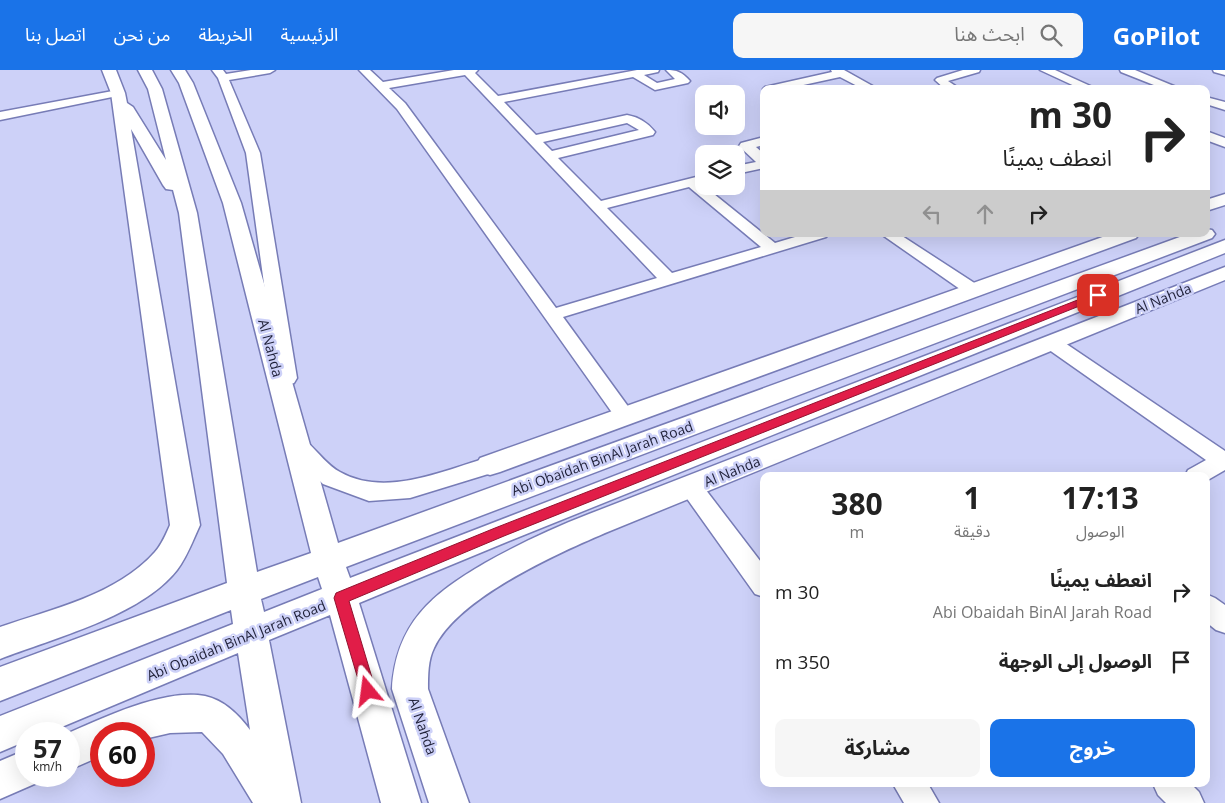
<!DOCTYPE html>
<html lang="ar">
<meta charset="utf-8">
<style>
body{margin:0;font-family:"Open Sans","Noto Sans Arabic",sans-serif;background:#f6f6f6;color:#222;direction:rtl;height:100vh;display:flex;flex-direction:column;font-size:19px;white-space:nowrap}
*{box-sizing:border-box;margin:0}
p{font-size:16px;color:#767676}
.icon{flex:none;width:28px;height:28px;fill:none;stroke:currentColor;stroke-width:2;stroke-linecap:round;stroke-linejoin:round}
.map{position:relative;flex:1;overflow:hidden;direction:ltr}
.drawer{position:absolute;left:760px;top:402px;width:450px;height:315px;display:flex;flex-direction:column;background:#fff;border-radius:10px;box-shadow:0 5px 20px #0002;direction:rtl}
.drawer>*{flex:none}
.top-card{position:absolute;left:760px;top:15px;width:450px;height:152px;border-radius:10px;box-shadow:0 5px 20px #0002;direction:rtl;background:#fff;color:#222;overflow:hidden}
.tools{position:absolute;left:695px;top:15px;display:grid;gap:10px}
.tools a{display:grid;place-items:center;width:50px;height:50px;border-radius:10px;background:#fff;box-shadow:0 5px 20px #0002;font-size:25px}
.speed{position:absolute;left:15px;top:652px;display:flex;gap:10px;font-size:25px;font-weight:700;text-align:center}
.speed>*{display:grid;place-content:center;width:65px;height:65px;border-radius:50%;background:#fff;box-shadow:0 5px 20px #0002;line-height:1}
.speed small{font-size:12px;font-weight:400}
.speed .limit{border:8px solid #d22;background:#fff;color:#111}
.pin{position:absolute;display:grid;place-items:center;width:42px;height:42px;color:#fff;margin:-21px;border-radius:10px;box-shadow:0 2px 8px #0006}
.me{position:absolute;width:55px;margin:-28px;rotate:344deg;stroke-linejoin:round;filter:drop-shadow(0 0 4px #0008)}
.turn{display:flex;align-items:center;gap:18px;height:105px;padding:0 15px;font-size:22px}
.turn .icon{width:65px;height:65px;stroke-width:2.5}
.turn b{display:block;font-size:35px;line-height:42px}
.lanes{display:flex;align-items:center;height:48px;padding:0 15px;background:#0003;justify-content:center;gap:25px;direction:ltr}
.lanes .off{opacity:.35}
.eta{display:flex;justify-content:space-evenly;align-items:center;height:85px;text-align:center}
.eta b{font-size:30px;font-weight:700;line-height:35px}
.cta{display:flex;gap:10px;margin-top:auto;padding:10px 15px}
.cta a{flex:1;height:58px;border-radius:10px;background:#1a73e8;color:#fff;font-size:20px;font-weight:700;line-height:58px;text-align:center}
.cta a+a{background:#f6f6f6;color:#222}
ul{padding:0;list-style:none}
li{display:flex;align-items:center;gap:15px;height:70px;padding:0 15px}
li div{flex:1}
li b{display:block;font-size:19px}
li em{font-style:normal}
header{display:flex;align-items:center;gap:30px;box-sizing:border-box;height:70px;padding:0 25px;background:#1a73e8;color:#fff}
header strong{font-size:24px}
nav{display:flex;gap:28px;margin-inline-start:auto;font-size:18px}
.search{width:350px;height:45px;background:#f6f6f6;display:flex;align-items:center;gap:12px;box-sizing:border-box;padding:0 18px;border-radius:10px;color:#767676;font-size:19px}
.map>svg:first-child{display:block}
</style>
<header>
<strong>GoPilot</strong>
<div class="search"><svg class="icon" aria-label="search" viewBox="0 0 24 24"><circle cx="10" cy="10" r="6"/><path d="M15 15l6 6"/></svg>ابحث هنا</div>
<nav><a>الرئيسية</a><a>الخريطة</a><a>من نحن</a><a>اتصل بنا</a></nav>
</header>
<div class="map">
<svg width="1225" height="733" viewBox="0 0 1225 733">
<rect width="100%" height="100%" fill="#cdd1f8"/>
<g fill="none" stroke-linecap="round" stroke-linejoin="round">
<!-- minor casing -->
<g stroke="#777cb6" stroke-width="3">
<path id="minor" d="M212 0H223L226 4 251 0H275L270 3 229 10 260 83 297 308 294 313 287 315 280 313 277 308 246 83 218 8Z
M359 0H370L383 12 454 0H478L475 3 498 26 637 0H659L658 2 644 5 657 13 675 9 666 0C677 0 682 2 690 11L688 13 655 20 633 7 504 32 536 65 627 45C639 47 648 53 655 62L653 65 558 88 601 131 704 105V113L702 114 704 116 775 173 805 164H829L826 167 563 247 635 346 632 351 625 353 618 351 397 39ZM465 5 657 208 556 238 405 33 389 18ZM627 53 639 60 552 81 543 72ZM689 117 761 177 672 203 607 138Z
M831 0H844L878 19H863L840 7 785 19H763L765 17 832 2Z
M963 0H980L979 2 948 11 960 19H945L935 10 937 8Z
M1040 0H1055L1097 19H1081Z
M1120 0H1135L1181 19H1164L1121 2Z
M1213 0H1225V5L1214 2Z
M118 20 124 23 122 25 0 50V42Z
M1206 27 1225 32V40L1206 34Z
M1206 61 1225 68V77L1206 70Z
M764 67V75L756 77 764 84V98L736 104V96L756 92 739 76 741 73Z
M881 164H899L979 216 982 220 979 224 973 225 967 224Z
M1052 267 1059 269 1225 381V400L1206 411V406H1185L1188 400 1206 390 1045 277 1043 273 1045 269Z
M297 365 305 367 308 373C318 382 328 396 340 402 386 428 444 400 490 387L498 389 501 395 498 401 410 428 369 431 323 414 290 383 286 373 289 367Z
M691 408 699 411 764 496V527L755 524 683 423 680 417 683 411Z
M1206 524 1215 528 1225 535V563L1216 560 1206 552Z
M893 714H928L939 733H904Z
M1153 714H1191L1199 722 1204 733H1166L1158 725Z"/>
</g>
<!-- major casing -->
<g stroke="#777cb6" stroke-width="3">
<path id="major" d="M102 0H116L125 23 127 33 133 37 166 90 148 19 138 0H152L162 19 197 143 257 502 311 483 223 133 179 13 171 0H185L193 13 241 133 338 473 1188 164H1206V159L1212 160 1215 164 1212 168 346 497 350 508 1225 170V183L509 471 359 533 421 733H381L330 545 269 570 301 733H253L223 684 202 662 170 663 144 669V664H101V686L69 700V664H66C103 648 164 618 205 626 224 630 239 645 250 660L238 583 45 664H26V671L0 682V646L233 554 231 540 0 631V597L227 513 179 143 173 120 166 119 163 115 131 59 200 455C193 470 187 487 177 500 141 546 54 568 0 589V557C52 539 117 525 155 482 162 474 166 464 170 455L111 23ZM318 507 322 519 264 542 261 529Z
M1225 124V135L1206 141V130Z
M1111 164H1139L1136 168 500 402 490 405 480 402 476 395 480 388Z
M1225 197V210L610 461C560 482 458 527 434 578 428 590 428 605 428 619L469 733H429L392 619C396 553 432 524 485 493 519 474 553 458 589 444Z
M26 680V706H42L39 712 0 729V691Z"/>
</g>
<!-- minor -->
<use href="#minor" fill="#fff" fill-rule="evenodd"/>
<!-- major -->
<use href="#major" fill="#fff" fill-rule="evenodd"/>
</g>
<!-- route -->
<path fill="#e11d48" stroke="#92132f" d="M1098 222 1102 223V227L504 466 349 531 376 621 374 626 368 628 363 626 334 528 336 523 495 458Z"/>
<g text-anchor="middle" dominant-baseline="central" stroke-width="5" stroke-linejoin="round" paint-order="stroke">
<!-- street labels -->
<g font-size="14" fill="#1f2038" stroke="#cdd1f8">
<text transform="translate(1163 228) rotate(-22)">Al Nahda</text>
<text transform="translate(271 278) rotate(75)">Al Nahda</text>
<text transform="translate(602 388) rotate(-20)">Abi Obaidah BinAl Jarah Road</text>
<text transform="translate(732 401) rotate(-22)">Al Nahda</text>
<text transform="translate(236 570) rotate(-22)">Abi Obaidah BinAl Jarah Road</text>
<text transform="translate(423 656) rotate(71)">Al Nahda</text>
</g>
</g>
</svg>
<div class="tools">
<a><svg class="icon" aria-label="sound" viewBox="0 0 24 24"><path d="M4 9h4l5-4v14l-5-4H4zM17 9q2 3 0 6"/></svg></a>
<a><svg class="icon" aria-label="layers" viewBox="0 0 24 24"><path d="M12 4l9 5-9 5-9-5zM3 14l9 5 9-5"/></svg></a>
</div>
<div class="speed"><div>57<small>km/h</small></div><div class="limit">60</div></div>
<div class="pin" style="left:1098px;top:225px;background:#d93025"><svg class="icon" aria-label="arrive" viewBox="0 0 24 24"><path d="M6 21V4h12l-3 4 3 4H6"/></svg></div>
<svg class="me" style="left:368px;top:621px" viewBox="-20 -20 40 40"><path d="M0-17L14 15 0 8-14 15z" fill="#e11d48" stroke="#fff" stroke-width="4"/></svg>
<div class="top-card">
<div class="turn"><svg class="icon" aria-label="right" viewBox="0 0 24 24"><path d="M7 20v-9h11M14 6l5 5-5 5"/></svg><div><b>30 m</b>انعطف يمينًا</div></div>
<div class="lanes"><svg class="icon off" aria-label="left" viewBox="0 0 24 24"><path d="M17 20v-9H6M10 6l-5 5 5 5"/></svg><svg class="icon off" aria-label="ahead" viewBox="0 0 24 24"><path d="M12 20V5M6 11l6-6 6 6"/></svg><svg class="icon" aria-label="right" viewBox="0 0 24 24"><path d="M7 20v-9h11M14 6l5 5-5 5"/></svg></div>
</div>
<section class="drawer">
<div class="eta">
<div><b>17:13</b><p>الوصول</p></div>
<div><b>1</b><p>دقيقة</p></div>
<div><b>380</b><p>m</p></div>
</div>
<ul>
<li><svg class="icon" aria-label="right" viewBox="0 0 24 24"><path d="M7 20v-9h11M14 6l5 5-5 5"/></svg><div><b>انعطف يمينًا</b><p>Abi Obaidah BinAl Jarah Road</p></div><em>30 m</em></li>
<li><svg class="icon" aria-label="arrive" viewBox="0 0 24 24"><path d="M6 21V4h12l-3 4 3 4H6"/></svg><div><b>الوصول إلى الوجهة</b></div><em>350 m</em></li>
</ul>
<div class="cta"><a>خروج</a><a>مشاركة</a></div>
</section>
</div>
